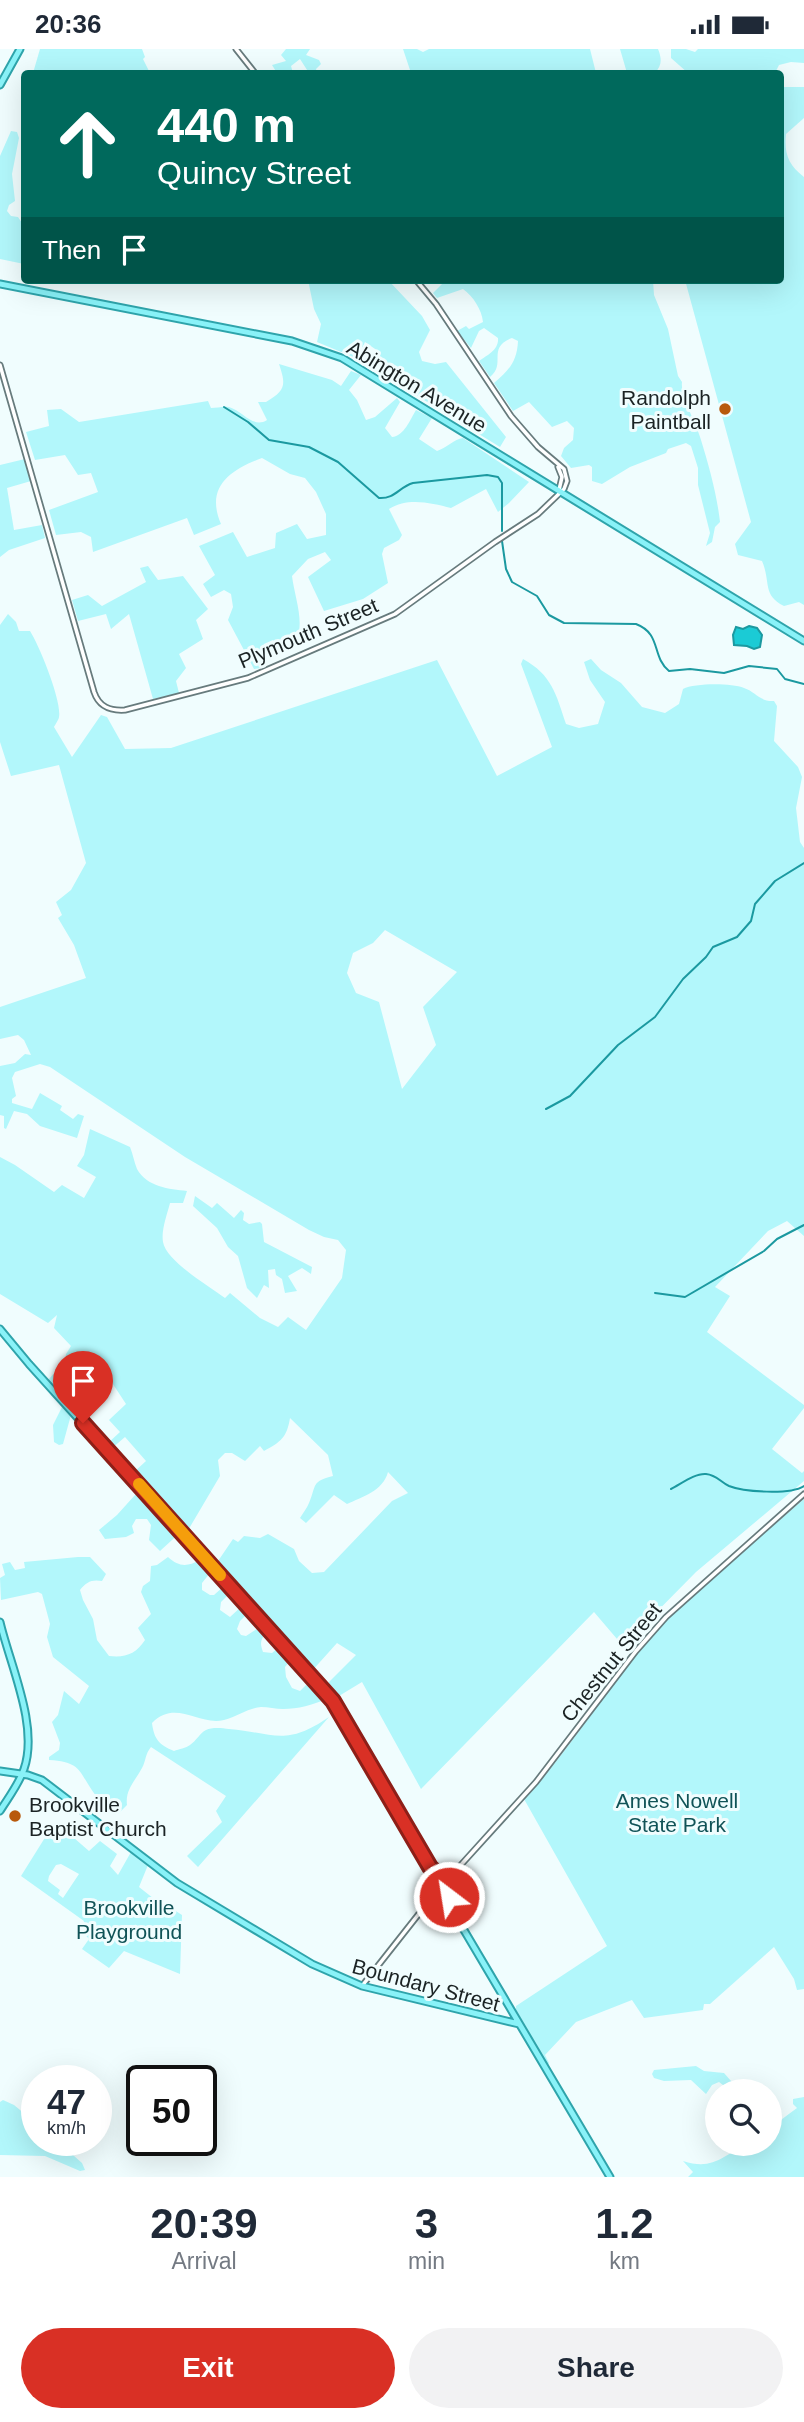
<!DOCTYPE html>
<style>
body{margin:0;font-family:Helvetica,sans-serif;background:#f2f2f3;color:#1f2937;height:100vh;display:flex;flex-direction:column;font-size:26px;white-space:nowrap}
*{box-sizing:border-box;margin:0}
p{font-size:23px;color:#747a83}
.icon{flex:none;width:38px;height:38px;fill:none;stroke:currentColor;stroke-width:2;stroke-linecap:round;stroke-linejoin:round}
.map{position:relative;height:2128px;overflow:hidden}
.details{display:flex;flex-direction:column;background:#fff;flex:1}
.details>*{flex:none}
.guide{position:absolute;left:21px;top:21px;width:763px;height:214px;border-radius:7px;box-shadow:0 7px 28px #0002;background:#00695c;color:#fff;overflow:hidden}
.tools{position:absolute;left:705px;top:2030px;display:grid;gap:14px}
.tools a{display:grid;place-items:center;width:77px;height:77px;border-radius:50%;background:#fff;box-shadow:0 7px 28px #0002;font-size:35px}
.speed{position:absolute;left:21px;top:2016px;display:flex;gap:14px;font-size:35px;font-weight:700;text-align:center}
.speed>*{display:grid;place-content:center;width:91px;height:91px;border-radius:50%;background:#fff;box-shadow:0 7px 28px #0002;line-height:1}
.speed small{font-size:18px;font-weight:400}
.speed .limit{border:4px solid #111;border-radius:10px;background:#fff;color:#111}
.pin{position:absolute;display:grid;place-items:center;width:60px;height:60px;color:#fff;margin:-72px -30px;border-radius:50% 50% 50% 0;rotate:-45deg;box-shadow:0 0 7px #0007}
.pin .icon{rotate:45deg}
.me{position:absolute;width:77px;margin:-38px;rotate:329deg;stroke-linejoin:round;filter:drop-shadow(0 0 5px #0008)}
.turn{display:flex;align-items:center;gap:24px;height:147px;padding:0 21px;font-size:32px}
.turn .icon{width:91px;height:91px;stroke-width:2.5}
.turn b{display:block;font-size:49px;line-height:60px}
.then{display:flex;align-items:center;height:66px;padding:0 21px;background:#0003;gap:14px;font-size:26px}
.eta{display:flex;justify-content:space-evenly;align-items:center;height:119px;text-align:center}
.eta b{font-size:42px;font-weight:800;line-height:49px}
.action{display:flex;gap:14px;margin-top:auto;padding:14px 21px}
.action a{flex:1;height:80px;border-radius:42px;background:#d93025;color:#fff;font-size:28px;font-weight:800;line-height:80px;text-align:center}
.action a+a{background:#f2f2f3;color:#1f2937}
.status{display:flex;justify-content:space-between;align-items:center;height:49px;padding:0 35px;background:#fff;direction:ltr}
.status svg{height:19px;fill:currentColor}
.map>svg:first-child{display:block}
</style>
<div class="status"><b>20:36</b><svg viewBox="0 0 49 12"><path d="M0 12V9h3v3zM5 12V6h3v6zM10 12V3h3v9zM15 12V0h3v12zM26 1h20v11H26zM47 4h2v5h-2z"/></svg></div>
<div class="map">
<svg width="804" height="2128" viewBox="0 0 804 2128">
<rect width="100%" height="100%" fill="#f0fdfe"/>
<!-- green -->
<path fill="#b2f7fb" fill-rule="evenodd" d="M40 0H142L145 8 143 10 150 24H33Z
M286 0H310L306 6 319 11 321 15 316 20 317 24H309L300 10 291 17 293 24H277L272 16 286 12 281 6Z
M403 0H417L423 3 429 0H590L596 24H411Z
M620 0H658C662 10 662 16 655 24H627Z
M671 0H686L695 3 698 0H804V14L791 13 779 16 775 24H688L671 9Z
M781 38H804V69L786 85C784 104 788 116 804 128V556L799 553 784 557C762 546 771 533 762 512L738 506 735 495 751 473 685 231H780Z
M11 82 17 83 19 89 12 125 15 152 9 156 7 162 11 167 18 168 24 177V215L0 210V107Z
M308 231H388L422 267 430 281 419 303 422 312 435 315 446 313 506 388 500 398 451 368 458 357 448 349 441 361 373 321 378 302 365 293 358 310 317 293 321 275 314 260Z
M446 231H653L654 246 668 280 678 327 682 333C680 347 697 375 701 391 709 417 717 446 720 473L715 478 712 493 706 497 710 484 698 436V419L691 397 686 394 668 400 666 404 630 418 602 435 592 432V418L589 416 571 419 561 407 564 399 573 391 574 379 567 372 552 378 529 353 513 362 494 334C509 321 517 313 518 292L512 289C486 299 507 315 490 328L479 312C487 306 499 301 498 289L484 279 479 282 471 299 457 282 466 277 469 280 483 273C482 261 473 247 463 240L437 249 433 244Z
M279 315 332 331 341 337 351 322 361 326 349 341 357 351 366 371 375 368 397 349 400 353 385 379 392 388C404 387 410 371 416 361L432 369 419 390 437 402C447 399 454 390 463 389L529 433 509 454 498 463 486 440 451 459C431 454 408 448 389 460L402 486 399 491 384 499 382 505 388 534 363 550 324 562 308 528 331 511 325 503 308 510 292 527C294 544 302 566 299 582L289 587 287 591 277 597 273 591 264 595 261 619 254 620 228 571 233 558 231 545 224 541 211 548 203 535 215 526 199 497 233 483 247 508 275 499 276 484 297 475 307 490 326 486V465L316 443 305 429 290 425 262 409C230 421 205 438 221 475L194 486 187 469 93 503 91 488 81 483 56 486 49 461 98 443 91 424 78 426 65 406 35 411 26 383 49 377 47 361 61 360 79 373 208 352 211 359C216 359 224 357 229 358 243 362 253 380 267 371L258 353H266C286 341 286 336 279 315Z
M25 410 31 432 7 439 14 481 42 476 45 489 9 501 0 508V416Z
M148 517 158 531 183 527 208 560 196 571 203 590 179 605 186 619 176 632 179 644 153 650 129 565 111 580 106 565 78 572 72 551 88 546 102 557 146 533 140 519Z
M8 565 16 573 19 582H30C39 596 62 652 59 668 59 670 55 676 54 678L72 708 101 666 107 668 125 700 171 699 437 611 497 727 552 698 521 615 523 610C552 626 556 645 566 675L579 679 598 675 605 653 590 631 584 613 591 610 601 621 621 634 642 658 665 664 679 655 683 640C695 634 731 634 744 639 756 643 760 653 774 652L777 657 774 692 798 718 802 728 796 759 800 793 804 799V1187L787 1172 768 1182 715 1238 730 1247 707 1283 804 1356V1359L772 1400 802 1424 804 1422V1432L696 1523 623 1597 594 1563 421 1740 362 1633 334 1650 324 1638 356 1606 337 1594 311 1623 216 1515 233 1490 238 1493 244 1487 260 1489 268 1485 294 1500 299 1512 312 1524 324 1523 392 1452 408 1444 388 1423C383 1442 362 1448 347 1455L334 1446 306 1474 300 1469C303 1464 307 1459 309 1454 317 1435 311 1433 333 1427L328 1406 290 1369C287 1388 281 1393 264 1402L260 1397 245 1412 232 1404H225L218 1411 220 1427 187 1483 184 1480 160 1502 149 1491 151 1476 147 1470H136L132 1477 134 1484 126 1488 105 1490 99 1481 117 1466 144 1436 133 1424 146 1412 125 1388 111 1400 107 1395 120 1383 109 1371 126 1355 105 1323 74 1355 63 1395 59 1396 54 1393 53 1376 66 1350 48 1331 65 1312 66 1305 71 1297 54 1279 57 1266 48 1274 0 1245V1108L15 1116 54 1143 62 1136 84 1149 96 1128 77 1117 84 1106 90 1080 130 1098C133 1105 134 1113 137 1120 147 1138 169 1140 187 1142L183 1154H170C167 1166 161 1181 163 1193 166 1212 209 1237 225 1249L230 1244 260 1269 278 1278 288 1268 306 1281 342 1229 346 1201 338 1191 324 1188 309 1181 185 1108 50 1018 40 1015 15 1023 12 1029 16 1047 12 1050V1054L32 1060 40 1044 62 1057 60 1061 73 1070 78 1065 84 1067 77 1089 40 1077 27 1065 14 1062 6 1080 4 1079V1067L0 1066V1017L15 1014 25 1005 31 1006 24 991 18 986 0 990V958L86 929 74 896 58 869 62 866 56 853 71 841 86 814 59 716 11 727 0 693V576ZM385 881 457 923 423 958 436 996 402 1040 379 953 356 944 347 924 353 904 373 894Z
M195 1147 212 1159 217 1154 234 1169 241 1161 244 1164 243 1171 249 1175 260 1173 262 1175 264 1193 312 1218 311 1225 302 1219 288 1227 297 1242 285 1244 282 1230 276 1226 275 1220 268 1221 269 1239 264 1236 257 1249 247 1239 238 1207 228 1198 217 1179 193 1157Z
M804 1450V1940L797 1941 794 1930 774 1898 710 1955H704L703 1961 644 1969 632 1951 576 1973 545 2006 549 2014 548 2016 516 1961V1957L607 1897 524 1750C572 1699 607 1638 653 1586 698 1535 754 1495 804 1450Z
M78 1508H90L106 1525 102 1532C92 1530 86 1533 80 1541L83 1551 93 1570 97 1591 109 1607C125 1609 136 1605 145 1591L138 1579 151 1565 141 1543 143 1537 150 1532 151 1517 157 1516 168 1508C179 1518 187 1518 200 1511L210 1524 202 1534V1541L210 1546H214L224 1537 231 1543 221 1553 220 1561 230 1568 243 1556 249 1563 240 1572 237 1580 241 1586 246 1587 260 1578 266 1584C260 1591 260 1595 263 1603L272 1604 278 1599 291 1611 285 1618 286 1628 292 1639 300 1642 310 1632 326 1650C313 1656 298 1660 283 1660 276 1660 268 1658 261 1658 248 1659 237 1668 224 1671 198 1677 176 1650 152 1674 154 1690 159 1696 174 1702 179 1700 186 1699 190 1696 196 1692 200 1684 206 1681 212 1678 222 1679 229 1680 276 1684 285 1698 329 1668L198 1818 187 1807 222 1773 216 1762 226 1747 151 1698C145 1705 146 1712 142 1719 135 1732 125 1741 127 1756L118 1765C111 1760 102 1754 96 1747 78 1723 83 1713 49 1711V1708L59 1701 60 1694 52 1673 58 1666 64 1642 79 1655 89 1637 53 1608 47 1588 50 1575 42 1545 38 1543 1 1551 0 1529 5 1526 2 1515 10 1513 15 1521 25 1519 24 1513Z
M66 1782 89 1802 100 1792 117 1805 110 1817 118 1826 131 1803 148 1816 139 1838 163 1857 165 1855 182 1866 180 1925 124 1902 109 1919 82 1900 89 1890 81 1881 84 1872 21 1827 46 1787 57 1793ZM61 1815 79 1825 63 1849 58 1845 60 1841 48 1832 49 1827 56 1816Z
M696 2017 704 2022 724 2024 731 2032 750 2042H731L719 2033 712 2036 706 2045 691 2031 664 2032 654 2029 652 2025 654 2021Z
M804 2048V2128H688L693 2123 683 2112C714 2122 722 2106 747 2096 753 2093 763 2095 770 2095V2079L797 2059 793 2055V2050Z
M3 2051 14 2056 37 2075V2091H56L82 2114 85 2121 80 2122 45 2107 0 2106V2053Z"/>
<!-- water -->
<path fill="#1bcbd5" stroke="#1b99a0" stroke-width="2" d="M749 577 757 579 762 586 760 598 754 600 747 597 734 596 733 586 736 578 743 580Z"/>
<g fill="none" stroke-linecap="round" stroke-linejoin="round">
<!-- stream -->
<path stroke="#1b99a0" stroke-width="2" d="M224 358 248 373 269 391 309 398 338 413 379 449C395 450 399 438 413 434L487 426 498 428 502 434V482
M502 492 506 520 512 533 537 547 549 566 564 574 636 575C662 585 651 607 669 622L690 620 724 624 749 617 777 620 785 630 804 635
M546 1060 570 1047 618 996 655 968 683 930 706 908 713 898 737 888 751 872 755 855 775 832 804 814
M655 1244 685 1248 764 1202 777 1190 804 1176
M671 1440C681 1435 695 1424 706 1425 717 1426 720 1433 729 1437 744 1443 790 1446 804 1437"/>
<!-- minor casing -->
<g stroke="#677b7d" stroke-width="7">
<path id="minor" d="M236 0 255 24
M0 316 94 643C99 658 110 662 125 661L248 629 395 565 495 493 538 465 564 440 567 432 564 420 538 398 511 367 436 255 416 231
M558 418 562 428 559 441
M442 1832 455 1821
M448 1837 459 1818 536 1733 636 1602 666 1568 804 1445
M362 1937 429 1852 436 1840"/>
</g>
<!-- major casing -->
<g stroke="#2fa4ab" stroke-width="9">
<path id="major" d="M0 36 20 0
M0 235 292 292 342 309 804 592
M0 1280 29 1315 333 1652 428 1816 436 1836
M0 1573C10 1616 39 1677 24 1720 19 1735 8 1749 0 1762
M0 1722 28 1726 42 1731 177 1834 312 1915 362 1937 519 1975
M436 1838a6 6 0 1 1 12 0a6 6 0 1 1-12 0Z
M442 1844 610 2128"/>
</g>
<!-- minor -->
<use href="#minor" stroke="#fff" stroke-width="3.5"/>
<!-- major -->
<use href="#major" stroke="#89f2f8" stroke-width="5"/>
</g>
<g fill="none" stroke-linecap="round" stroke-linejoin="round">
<!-- route casing -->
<g stroke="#8d1f18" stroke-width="18">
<path id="route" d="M83 1374 333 1652 430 1818 447 1835 449 1848"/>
</g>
<!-- route -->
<use href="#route" stroke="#d93025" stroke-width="12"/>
<!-- slow -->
<path stroke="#f59e0b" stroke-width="12" d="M139 1435 220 1526"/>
</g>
<!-- markers -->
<g fill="#b8590c" stroke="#f0fdfe" stroke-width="2.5">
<circle cx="725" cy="360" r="7"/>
<circle cx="15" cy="1767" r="7"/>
</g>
<g text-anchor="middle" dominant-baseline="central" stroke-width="6" stroke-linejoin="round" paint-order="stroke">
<!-- street labels -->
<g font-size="21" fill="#1b2324" stroke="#f0fdfe">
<text transform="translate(417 337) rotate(31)">Abington Avenue</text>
<text transform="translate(308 584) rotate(-23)">Plymouth Street</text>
<text transform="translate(611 1613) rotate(-51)">Chestnut Street</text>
<text transform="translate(426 1936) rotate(15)">Boundary Street</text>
</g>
<!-- poi labels -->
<g font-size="21" fill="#1b2324" stroke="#f0fdfe" text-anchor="end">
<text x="711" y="348">Randolph<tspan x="711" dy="24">Paintball</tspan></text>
<text x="29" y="1755" text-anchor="start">Brookville<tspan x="29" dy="24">Baptist Church</tspan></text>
</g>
<!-- park labels -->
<g font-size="21" fill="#105357" stroke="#f0fdfe">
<text x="677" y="1751">Ames Nowell<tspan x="677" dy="24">State Park</tspan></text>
<text x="129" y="1858">Brookville<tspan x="129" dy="24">Playground</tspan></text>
</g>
</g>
</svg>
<div class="tools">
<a><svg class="icon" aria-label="search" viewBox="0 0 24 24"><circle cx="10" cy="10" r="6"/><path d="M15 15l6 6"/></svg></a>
</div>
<div class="speed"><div>47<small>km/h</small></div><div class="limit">50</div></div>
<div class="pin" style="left:83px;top:1374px;background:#d93025"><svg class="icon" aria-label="arrive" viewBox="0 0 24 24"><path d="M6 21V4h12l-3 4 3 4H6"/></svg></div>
<svg class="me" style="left:449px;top:1848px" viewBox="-20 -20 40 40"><circle r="17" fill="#d93025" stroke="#fff" stroke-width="3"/><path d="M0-11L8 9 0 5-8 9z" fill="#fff"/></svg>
<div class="guide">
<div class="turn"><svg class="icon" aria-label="ahead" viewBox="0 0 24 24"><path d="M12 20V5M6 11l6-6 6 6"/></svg><div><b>440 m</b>Quincy Street</div></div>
<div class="then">Then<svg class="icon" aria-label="arrive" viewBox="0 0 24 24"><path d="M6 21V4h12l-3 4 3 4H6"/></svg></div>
</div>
</div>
<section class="details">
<div class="eta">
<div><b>20:39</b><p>Arrival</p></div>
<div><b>3</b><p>min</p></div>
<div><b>1.2</b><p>km</p></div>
</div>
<div class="action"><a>Exit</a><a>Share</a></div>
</section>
